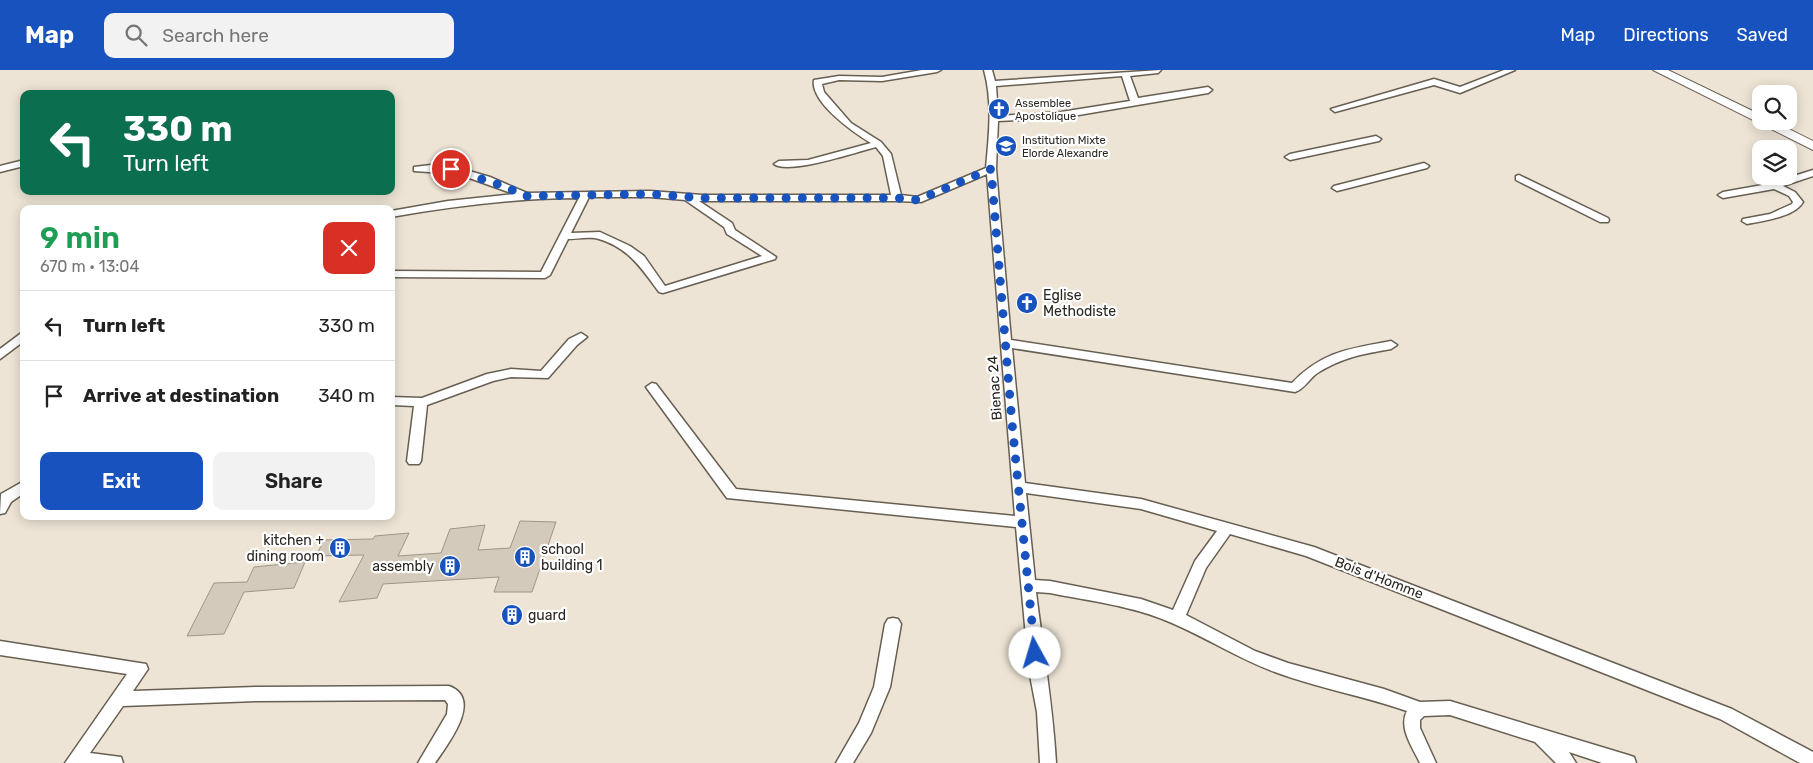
<!DOCTYPE html>
<meta charset="utf-8">
<style>
body{margin:0;font-family:Rubik,sans-serif;background:#f2f2f2;color:#222;height:100vh;display:flex;flex-direction:column;font-size:19px;white-space:nowrap}
*{box-sizing:border-box;margin:0}
p{font-size:16px;color:#767676}
.icon{flex:none;width:28px;height:28px;fill:none;stroke:currentColor;stroke-width:2;stroke-linecap:round;stroke-linejoin:round}
.map{position:relative;flex:1;overflow:hidden}
.drawer{position:absolute;left:20px;top:135px;width:375px;height:315px;display:flex;flex-direction:column;background:#fff;border-radius:10px;box-shadow:0 2px 12px #0003}
.drawer>*{flex:none}
.top-card{position:absolute;left:20px;top:20px;width:375px;height:105px;border-radius:10px;box-shadow:0 2px 12px #0003;background:#0b6e4f;color:#fff;overflow:hidden}
.buttons{position:absolute;left:1752px;top:15px;display:grid;gap:10px}
.buttons a{display:grid;place-items:center;width:45px;height:45px;border-radius:10px;background:#fff;box-shadow:0 2px 12px #0003;font-size:25px}
.pin{position:absolute;display:grid;place-items:center;width:42px;height:42px;color:#fff;margin:-21px;border:2px solid #fff;border-radius:50%;box-shadow:0 1px 5px #0007}
.me{position:absolute;width:55px;margin:-28px;rotate:354deg;stroke-linejoin:round;filter:drop-shadow(0 0 4px #0008)}
.turn{display:flex;align-items:center;gap:18px;height:105px;padding:0 20px;font-size:22px}
.turn .icon{width:65px;height:65px;stroke-width:2.5}
.turn b{display:block;font-size:35px;line-height:42px}
.round{display:grid;place-items:center;flex:none;width:52px;height:52px;border-radius:10px;background:#f2f2f2}
.head{display:flex;align-items:center;justify-content:space-between;height:85px;padding:0 20px}
h1{font-size:30px;font-weight:600;line-height:38px;color:#1e9e55}
.primary-button{display:flex;gap:10px;margin-top:auto;padding:10px 20px}
.primary-button a{flex:1;height:58px;border-radius:10px;background:#1752be;color:#fff;font-size:20px;font-weight:600;line-height:58px;text-align:center}
.primary-button a+a{background:#f2f2f2;color:#222}
ul{padding:0;list-style:none}
li{display:flex;align-items:center;gap:15px;height:70px;padding:0 20px;border-top:1px solid #e0e0e0}
li div{flex:1}
li b{display:block;font-size:19px}
li em{font-style:normal}
header{display:flex;align-items:center;gap:30px;box-sizing:border-box;height:70px;padding:0 25px;background:#1752be;color:#fff}
header strong{font-size:24px}
nav{display:flex;gap:28px;margin-inline-start:auto;font-size:18px}
.search{width:350px;height:45px;background:#f2f2f2;display:flex;align-items:center;gap:12px;box-sizing:border-box;padding:0 18px;border-radius:10px;color:#767676;font-size:19px}
.map>svg:first-child{display:block}
</style>
<header>
<strong>Map</strong>
<div class="search"><svg class="icon" aria-label="search" viewBox="0 0 24 24"><circle cx="10" cy="10" r="6"/><path d="M15 15l6 6"/></svg>Search here</div>
<nav><a>Map</a><a>Directions</a><a>Saved</a></nav>
</header>
<div class="map">
<svg width="1813" height="693" viewBox="0 0 1813 693">
<rect width="100%" height="100%" fill="#ede4d5"/>
<!-- building -->
<path fill="#d3cabc" stroke="#9f9688" d="M520 451 556 452 532 522H494L499 507 383 514 377 528 339 532 364 485 316 486 324 470 373 469 375 466 409 463 398 486 441 483 450 459 485 455 478 480 510 478Z
M305 492 294 518 244 522 224 564 187 566 214 513 247 512 254 497Z"/>
<g fill="none" stroke-linecap="round" stroke-linejoin="round">
<!-- minor casing -->
<g stroke="#675f52" stroke-width="3">
<path id="minor" d="M922 0H941L937 2 882 11 839 10 822 14 824 22 851 53 881 72 891 84 901 125 917 127 986 98C989 65 993 32 984 0H992L995 11 1161 0 1158 3 1130 6 1138 28 1208 17 1212 20 1208 23 1061 48 998 51 996 99 1011 270 1292 313C1323 281 1349 279 1391 271L1397 275 1391 279C1363 284 1344 287 1319 302 1310 307 1305 319 1295 322L1012 278 1025 413 1141 429 1314 477 1732 639 1813 682V693H1800L1720 649 1306 486 1230 464 1206 498 1186 545 1255 581 1288 593 1384 619 1420 632 1450 631 1628 685 1634 687 1636 693H1602L1569 682 1576 693H1556L1535 672 1450 645 1424 646 1420 650V658L1436 693H1420C1413 678 1398 658 1407 641 1364 626 1318 618 1275 602 1239 589 1207 568 1172 553 1134 536 1090 531 1050 523L1036 522C1043 580 1053 636 1056 693H1040L1037 642 1029 600 1016 457 727 428 646 317 652 313 656 314 736 419 1015 446 987 104 921 132 897 131H699L732 153 735 160 776 187 775 189 663 223 659 222C642 199 629 178 599 169 591 166 577 169 568 169L550 205 545 208 391 207V201L541 202 579 128C516 128 454 136 391 147V141L448 131 514 124 458 104 414 101V97L431 95 459 98 490 107 527 123 650 121 702 125H891L883 86 876 77C857 82 788 105 774 94L779 91 808 90 871 73C854 63 810 32 814 10L839 6 882 7ZM1122 6 1130 31 1061 42 998 46 996 16ZM589 127H650L685 130 724 157 727 164 762 186 665 216 644 186 630 176 600 162 571 163ZM1026 423 1141 439 1217 461 1195 491 1173 540 1141 529 1050 511 1035 510Z
M1504 0H1515L1460 23 1434 15 1335 42 1331 39 1434 9 1460 17Z
M1376 66 1381 69 1379 71 1290 90 1285 87 1290 84Z
M24 90V96L0 102V96Z
M1424 93 1429 96 1427 98 1337 121 1332 118 1334 116Z
M1813 100V106L1783 116 1795 122 1803 132C1795 147 1762 151 1747 154L1742 151 1743 149 1770 144 1792 134 1793 132 1789 126 1774 119 1723 128 1718 125 1723 122 1768 114Z
M1519 105 1608 148 1609 150 1608 152H1600L1516 110V106Z
M24 261V271L0 289V279Z
M581 263 587 267 577 275 548 308 511 307 493 311 427 335 421 391 419 394H409L407 391 414 336 391 335V327L422 328 487 304 511 299 541 301 569 269Z
M24 411V423L11 432 5 443 0 444 1 424Z
M893 548 898 549 901 554 890 617 871 663 853 693H836L859 653 874 617 885 554 888 549Z
M0 571 146 594 148 599 133 621 256 617 449 616C484 629 447 675 435 693H418L447 644 448 634 445 630 256 631 123 636 90 683 121 687 123 693H65L127 604 0 585Z"/>
</g>
<!-- secondary casing -->
<g stroke="#675f52" stroke-width="2">
<path id="secondary" d="M1653 0H1668L1761 45V51H1773L1813 71V80Z"/>
</g>
<!-- minor -->
<use href="#minor" fill="#fff" fill-rule="evenodd"/>
<!-- secondary -->
<use href="#secondary" fill="#fff" fill-rule="evenodd"/>
</g>
<g fill="none" stroke-linecap="round" stroke-linejoin="round">
<!-- route -->
<path stroke="#1752be" stroke-width="9" stroke-dasharray="0 16.2" d="M451 99 506 117 525 126 650 124 702 128H897L918 130 991 99 1012 353 1035 583"/>
</g>
<!-- icons -->
<defs>
<g id="church-disc" transform="scale(1.125)"><circle r="9.5" fill="#1752be" stroke="#fff"/><path d="M-1.2-6h2.4v3.5h3.3v2.4h-3.3V6h-2.4V-.1h-3.3v-2.4h3.3Z" fill="#fff"/></g>
<g id="school-disc" transform="scale(1.125)"><circle r="9.5" fill="#1752be" stroke="#fff"/><path d="M0-5L7-2L0 1L-7-2ZM-4 1L0 2.5L4 1V4Q0 6-4 4Z" fill="#fff"/></g>
<g id="building-disc" transform="scale(1.125)"><circle r="9.5" fill="#1752be" stroke="#fff"/><path d="M-4-6H4V6H1V3H-1V6H-4ZM-2.5-4.3h1.7v1.8h-1.7ZM.8-4.3h1.7v1.8H.8ZM-2.5-1h1.7V.8h-1.7ZM.8-1h1.7V.8H.8Z" fill="#fff"/></g>
</defs>
<g fill-rule="evenodd">
<use href="#church-disc" x="999" y="39"/>
<use href="#school-disc" x="1006" y="76"/>
<use href="#church-disc" x="1027" y="233"/>
<use href="#building-disc" x="340" y="478"/>
<use href="#building-disc" x="525" y="487"/>
<use href="#building-disc" x="450" y="496"/>
<use href="#building-disc" x="512" y="545"/>
</g>
<g text-anchor="middle" dominant-baseline="central" stroke-width="4.5" stroke-linejoin="round" paint-order="stroke">
<!-- far-poi labels -->
<g font-size="11" fill="#292620" stroke="#fff" text-anchor="start">
<text x="1015" y="33">Assemblee<tspan x="1015" dy="13">Apostolique</tspan></text>
<text x="1022" y="70">Institution Mixte<tspan x="1022" dy="13">Elorde Alexandre</tspan></text>
</g>
<!-- poi labels -->
<g font-size="14" fill="#292620" stroke="#fff" text-anchor="start">
<text x="1043" y="225">Eglise<tspan x="1043" dy="16">Methodiste</tspan></text>
<text x="324" y="470" text-anchor="end">kitchen +<tspan x="324" dy="16">dining room</tspan></text>
<text x="541" y="479">school<tspan x="541" dy="16">building 1</tspan></text>
<text x="434" y="496" text-anchor="end">assembly</text>
<text x="528" y="545">guard</text>
</g>
<!-- street labels -->
<g font-size="14" fill="#292620" stroke="#fff">
<text transform="translate(995 318) rotate(-94)">Bienac 24</text>
<text transform="translate(1379 508) rotate(21)">Bois d'Homme</text>
</g>
</g>
</svg>
<div class="buttons">
<a><svg class="icon" aria-label="search" viewBox="0 0 24 24"><circle cx="10" cy="10" r="6"/><path d="M15 15l6 6"/></svg></a>
<a><svg class="icon" aria-label="layers" viewBox="0 0 24 24"><path d="M12 4l9 5-9 5-9-5zM3 14l9 5 9-5"/></svg></a>
</div>
<div class="pin" style="left:451px;top:99px;background:#d93025"><svg class="icon" aria-label="arrive" viewBox="0 0 24 24"><path d="M6 21V4h12l-3 4 3 4H6"/></svg></div>
<svg class="me" style="left:1035px;top:583px" viewBox="-20 -20 40 40"><circle r="19" fill="#fff"/><path d="M0-13L10 11 0 6-10 11z" fill="#1752be"/></svg>
<div class="top-card">
<div class="turn"><svg class="icon" aria-label="left" viewBox="0 0 24 24"><path d="M17 20v-9H6M10 6l-5 5 5 5"/></svg><div><b>330 m</b>Turn left</div></div>
</div>
<section class="drawer">
<div class="head"><div><h1>9 min</h1><p>670 m · 13:04</p></div><a class="round" style="background:#d93025;color:#fff"><svg class="icon" aria-label="close" viewBox="0 0 24 24"><path d="M6 6l12 12M18 6L6 18"/></svg></a></div>
<ul>
<li><svg class="icon" aria-label="left" viewBox="0 0 24 24"><path d="M17 20v-9H6M10 6l-5 5 5 5"/></svg><div><b>Turn left</b></div><em>330 m</em></li>
<li><svg class="icon" aria-label="arrive" viewBox="0 0 24 24"><path d="M6 21V4h12l-3 4 3 4H6"/></svg><div><b>Arrive at destination</b></div><em>340 m</em></li>
</ul>
<div class="primary-button"><a>Exit</a><a>Share</a></div>
</section>
</div>
